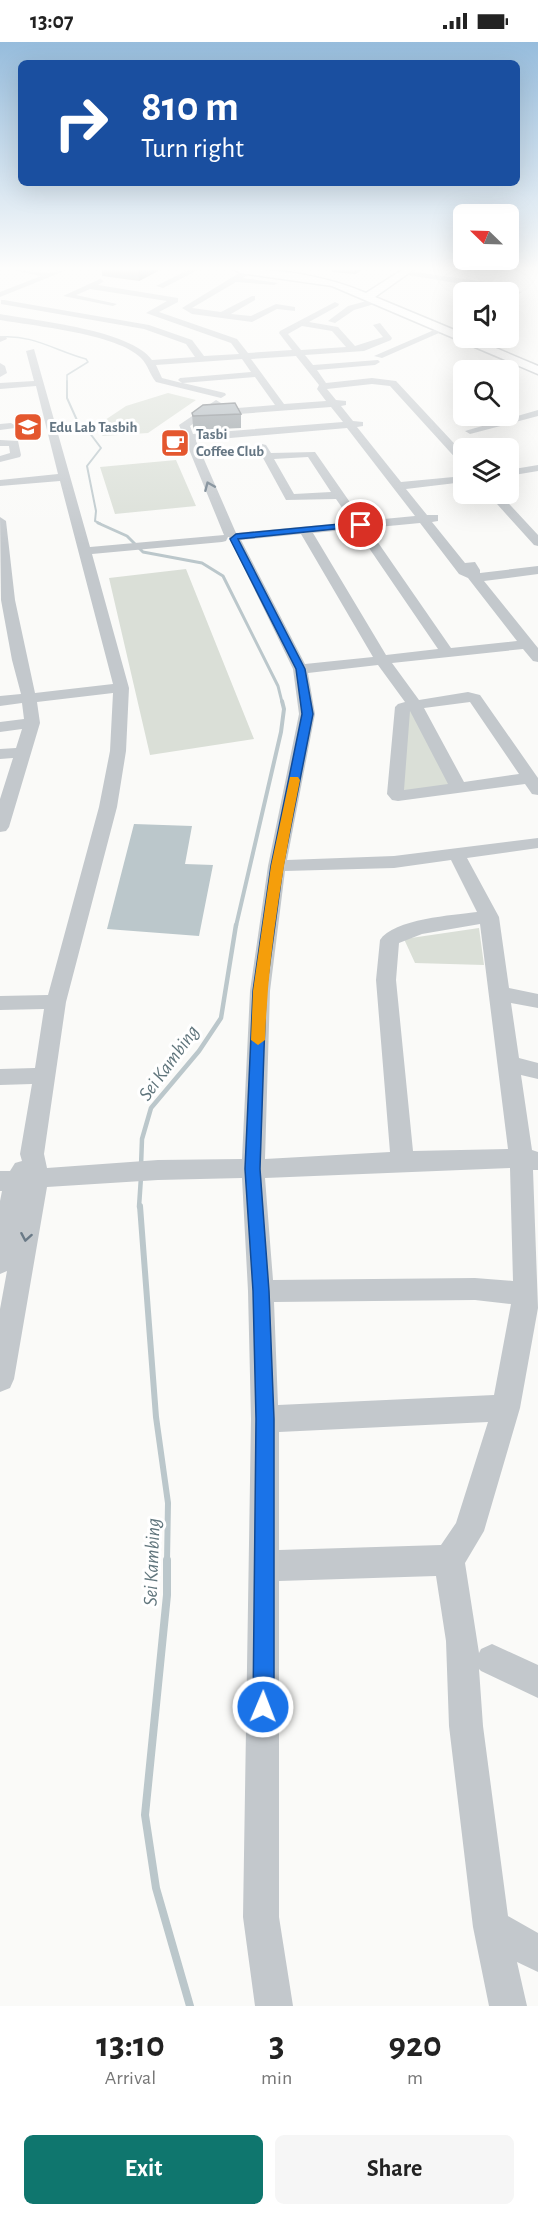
<!DOCTYPE html>
<style>
body{margin:0;font-family:"Alegreya Sans",sans-serif;background:#f6f6f6;color:#222;height:100vh;display:flex;flex-direction:column;font-size:22px;white-space:nowrap}
*{box-sizing:border-box;margin:0}
p{font-size:20px;color:#767676}
.icon{flex:none;width:33px;height:33px;fill:none;stroke:currentColor;stroke-width:2;stroke-linecap:round;stroke-linejoin:round}
.map{position:relative;height:1964px;overflow:hidden}
.panel{display:flex;flex-direction:column;background:#fff;flex:1}
.panel>*{flex:none}
.top-card{position:absolute;left:18px;top:18px;width:502px;height:126px;border-radius:9px;box-shadow:0 6px 24px #0002;background:#1a4fa0;color:#fff;overflow:hidden}
.needle{width:39px;rotate:293deg}
.controls{position:absolute;left:453px;top:162px;display:grid;gap:12px}
.controls a{display:grid;place-items:center;width:66px;height:66px;border-radius:9px;background:#fff;box-shadow:0 6px 24px #0002;font-size:30px}
.pin{position:absolute;display:grid;place-items:center;width:51px;height:51px;color:#fff;margin:-26px;border:3px solid #fff;border-radius:50%;box-shadow:0 2px 6px #0007}
.me{position:absolute;width:66px;margin:-33px;rotate:1deg;stroke-linejoin:round;filter:drop-shadow(0 0 4px #0008)}
.turn{display:flex;align-items:center;gap:21px;height:126px;padding:0 24px;font-size:27px}
.turn .icon{width:78px;height:78px;stroke-width:2.5}
.turn b{display:block;font-size:42px;line-height:51px}
.eta{display:flex;justify-content:space-evenly;align-items:center;height:102px;text-align:center}
.eta b{font-size:36px;font-weight:700;line-height:42px}
.action{display:flex;gap:12px;margin-top:auto;padding:12px 24px}
.action a{flex:1;height:69px;border-radius:9px;background:#0f766e;color:#fff;font-size:24px;font-weight:700;line-height:69px;text-align:center}
.action a+a{background:#f6f6f6;color:#222}
.status{display:flex;justify-content:space-between;align-items:center;height:42px;padding:0 30px;background:#fff;direction:ltr}
.status svg{height:16px;fill:currentColor}
.map>svg:first-child{display:block}
</style>
<div class="status"><b>13:07</b><svg viewBox="0 0 49 12"><path d="M0 12V9h3v3zM5 12V6h3v6zM10 12V3h3v9zM15 12V0h3v12zM26 1h20v11H26zM47 4h2v5h-2z"/></svg></div>
<div class="map">
<svg width="538" height="1964" viewBox="0 0 538 1964">
<rect width="100%" height="100%" fill="#fafaf8"/>
<!-- green -->
<path fill="#dadfd7" d="M168 351 196 358 148 391 103 394 93 386 126 364Z
M176 418 196 464 115 472 100 425Z
M186 527 254 697 150 713 109 536Z
M415 663 455 746 398 753 406 665Z
M479 886 484 923 415 921 404 897Z"/>
<!-- water -->
<path fill="#bbc7cb" d="M134 782 192 784 185 822 213 823 199 894 107 887Z"/>
<g fill="none" stroke-linecap="round" stroke-linejoin="round">
<!-- stream-far6 -->
<path stroke="#bbc7cb" stroke-width="1.5" d="M0 295C32 292 56 309 86 317L88 320 67 333V341"/>
<!-- stream-far5 -->
<path stroke="#bbc7cb" stroke-width="2" d="M67 339V356L80 385 89 390 101 406 87 424 96 469 95 479 101 482"/>
<!-- stream-far4 -->
<path stroke="#bbc7cb" stroke-width="3" d="M98 481 127 494 143 510 202 521 223 534 278 644 282 660"/>
<!-- stream-far3 -->
<path stroke="#bbc7cb" stroke-width="4" d="M236 884 281 690 284 667 282 659"/>
<!-- stream-far2 -->
<path stroke="#bbc7cb" stroke-width="4.5" d="M141 1124 142 1097 151 1066 199 1009 221 976 236 883
M139 1165 141 1135"/>
<!-- stream-far1 -->
<path stroke="#bbc7cb" stroke-width="6" d="M140 1164 156 1375 168 1461 167 1519"/>
<!-- stream -->
<path stroke="#bbc7cb" stroke-width="8" d="M167 1518V1553L145 1773 156 1846 190 1964"/>
<!-- major casing -->
<g stroke="#b5babe" stroke-width="3">
<path id="major" d="M235 228C279 226 326 234 366 251L402 228H413L375 255 464 292V296H472L538 324V332L332 244 240 231Z"/>
</g>
<!-- minor -->
<path fill="#c3c8cc" fill-rule="evenodd" d="M12 228 49 231 67 228 0 255V250L41 234Z
M188 228H198L163 246 156 244Z
M244 228 252 229 243 236 278 241 274 243 236 240 192 266 221 270 252 254H255V258L231 272 251 274 276 262 295 265V269L277 267 252 280 192 272 182 266Z
M402 228 485 240 489 242 488 244 522 250 518 252 471 246 468 243 402 232Z
M100 237 104 239 98 243 178 256V260L159 270 237 297 248 311 292 308 279 291 280 289 335 260 339 262 338 264 309 280 338 285 355 304 383 295 373 283 380 281 392 296 391 298 364 309 305 313 313 323 378 318 380 320 375 323 317 328 326 341 372 336 396 339 464 412V422L460 421 390 344 372 342 327 347 336 358 346 359V363L341 364 353 379 363 380V384L357 385 401 440 464 434V440L406 447 427 473H438V479L432 480 465 521 475 520 480 528V531L538 524V532L484 539 538 606V620L533 619 523 607 392 621 419 658 468 650 480 653 538 736V753L532 752 525 742 398 759 392 758 387 752 395 665 398 662 405 660 378 623 308 631 315 672 287 818 394 814 538 796V806L467 816 499 875 509 946 538 952V966L511 961 519 1016 538 1021V1037L521 1033 532 1108 538 1110V1128H533L538 1266 520 1366 484 1489 465 1521 479 1611 481 1607 492 1602 538 1623V1656L481 1629 479 1627 483 1684 508 1874 538 1891V1930L517 1920 527 1964H489L473 1885 449 1684 446 1599 436 1534 279 1539V1875L293 1964H255L243 1875 251 1377 248 1249 242 1136 158 1138 47 1145 14 1337 10 1346 0 1350V1267L7 1229 0 1232V1159L2 1149H0V1129H10L15 1121 22 1119 20 1112 32 1042 0 1043V1027L35 1026 44 967 0 968V954L48 953 99 765 110 709 113 651 37 660 40 681 9 785 6 789 0 790V757L13 716 0 717V707L16 706 22 687 0 690V680L24 677 22 661 0 664V654L21 652 12 618 1 558 0 475 6 479 15 558 35 651 113 642 60 439 0 444V438L58 432 36 344 0 347V341L34 339 26 309 34 307 90 505 224 493 179 383 216 358 221 361 213 368 275 363 255 335 183 341 225 351 226 353 221 356 156 340C150 333 148 323 141 316 118 292 34 284 0 278V272C37 279 131 288 152 318L195 315 186 302 144 287 1 262V258H4L149 283 192 298 204 314 239 312 231 301 146 271 167 259 90 247 76 253 117 262 113 264 63 254ZM302 284 332 289 346 305 301 308 288 292ZM296 314 319 343 317 347 326 359 284 362 251 317ZM242 317 251 330 180 336 178 338 182 341 162 336 156 323ZM331 365 343 380 193 392 190 384 207 372 211 374ZM347 386 415 474 363 479 315 410 271 411 266 403 262 402 257 405 286 458 336 457 352 480 236 491 196 399ZM308 415 331 450 294 452 274 417ZM420 481 459 532 468 536 517 599 451 606 368 486ZM356 487 438 607 386 613 313 491ZM301 492 373 615 305 622 241 498ZM228 495H229L293 627 299 672 268 824 250 949 242 1117 158 1118 47 1126 44 1112 66 960 117 765 126 709 129 646 92 512 222 500 226 499ZM470 660 519 732 464 740 424 666ZM410 669 448 742 404 748ZM451 818 477 870C454 873 393 877 380 898L376 938 390 1110 265 1117 270 949 285 829 394 826ZM480 882 508 1107 413 1109 396 938 399 901 422 892ZM510 1126 513 1239 475 1236 273 1238 265 1136ZM475 1258 511 1262 494 1353 278 1363 274 1260ZM488 1380 456 1481 441 1503 279 1508V1390Z
M378 256 382 258 381 260 354 268 335 281 328 279 348 264Z
M441 285 448 287 382 316 374 314Z
M0 294 6 295 7 297 0 300Z
M0 321 5 324 7 331 0 335Z
M538 368V374L470 392 465 389Z
M11 381 16 384 15 386 0 388V382Z
M0 398 18 399 21 413 20 415 0 420V414L10 411 9 404H0Z
M538 423V429L508 434V428Z
M488 452H500L538 493V504L534 503Z"/>
<!-- major -->
<use href="#major" fill="#fff" fill-rule="evenodd"/>
</g>
<!-- wall -->
<path fill="#929a9f" d="M102 228H158V229L139 239 102 234Z
M332 228H362L355 232 332 230Z
M192 371 241 372V386L194 388 193 385Z"/>
<!-- shaded-wall -->
<path fill="#777d82" d="M138 228H158V229L139 239Z
M355 228H362L355 232Z"/>
<!-- building -->
<path fill="#aab3b9" stroke="#777d82" stroke-width="1.5" d="M235 361 241 372 193 374 192 371 203 363Z"/>
<!-- one-way arrows -->
<defs><path id="oneway-chevron" d="M-2-3.5L2.5 0L-2 3.5" fill="none" stroke-width="1.6" stroke-linecap="round" stroke-linejoin="round" transform="scale(1.5)"/></defs>
<g stroke="#6a7a87">
<use href="#oneway-chevron" transform="translate(209 444) rotate(-113)"/>
<use href="#oneway-chevron" transform="translate(26 1195) rotate(100)"/>
</g>
<!-- sky -->
<linearGradient id="sky" x2="0" y2="1"><stop stop-color="#96bcdc"/><stop offset="0.45" stop-color="#fdfdfc"/><stop offset="1" stop-color="#fdfdfc" stop-opacity="0"/></linearGradient>
<rect width="538" height="503" fill="url(#sky)"/>
<!-- route -->
<path fill="#1a73e8" stroke="#114b97" stroke-width="1.5" d="M361 480 364 481V484L238 497 305 627 313 672 283 824 266 949 260 1127 269 1249 274 1377V1665L271 1672 263 1675 256 1672 253 1665 256 1377 253 1249 245 1127 253 949 271 824 302 672 296 627 230 497 236 492Z"/>
<!-- slow -->
<path fill="#f59e0b" d="M290 735H298L300 738C283 824 268 910 265 998L258 1003 251 998 253 949 271 824Z"/>
<!-- icons -->
<defs>
<g id="school-square" transform="scale(1.5)"><rect x="-9" y="-9" width="18" height="18" rx="4" fill="#e4572e" stroke="#fff"/><path d="M0-5L7-2L0 1L-7-2ZM-4 1L0 2.5L4 1V4Q0 6-4 4Z" fill="#fff"/></g>
<g id="cafe-square" transform="scale(1.5)"><rect x="-9" y="-9" width="18" height="18" rx="4" fill="#e4572e" stroke="#fff"/><path d="M-5.5-4.5H6V0H3Q3 3.5 0 3.5H-2.5Q-5.5 3.5-5.5 0ZM3-3.2v2h1.7v-2ZM-6 4.5H4V6H-6Z" fill="#fff"/></g>
</defs>
<g fill-rule="evenodd">
<use href="#school-square" x="28" y="385"/>
<use href="#cafe-square" x="175" y="401"/>
</g>
<g text-anchor="middle" dominant-baseline="central" stroke-width="6" stroke-linejoin="round" paint-order="stroke">
<!-- far-poi labels -->
<g font-size="15" font-weight="bold" fill="#657683" stroke="#fff" text-anchor="start">
<text x="49" y="385">Edu Lab Tasbih</text>
<text x="196" y="392">Tasbi<tspan x="196" dy="17">Coffee Club</tspan></text>
</g>
<!-- water labels -->
<g font-size="20" font-style="italic" fill="#60757c" stroke="#fff">
<text transform="translate(169 1021) rotate(-54)">Sei Kambing</text>
<text transform="translate(152 1520) rotate(-88)">Sei Kambing</text>
</g>
</g>
</svg>
<div class="controls">
<a><svg class="needle" viewBox="-14 -14 28 28"><path d="M0-13l5 13h-10z" fill="#e53935"/><path d="M0 13l5-13h-10z" fill="#767676"/></svg></a>
<a><svg class="icon" aria-label="sound" viewBox="0 0 24 24"><path d="M4 9h4l5-4v14l-5-4H4zM17 9q2 3 0 6"/></svg></a>
<a><svg class="icon" aria-label="search" viewBox="0 0 24 24"><circle cx="10" cy="10" r="6"/><path d="M15 15l6 6"/></svg></a>
<a><svg class="icon" aria-label="layers" viewBox="0 0 24 24"><path d="M12 4l9 5-9 5-9-5zM3 14l9 5 9-5"/></svg></a>
</div>
<div class="pin" style="left:361px;top:483px;background:#d93025"><svg class="icon" aria-label="arrive" viewBox="0 0 24 24"><path d="M6 21V4h12l-3 4 3 4H6"/></svg></div>
<svg class="me" style="left:263px;top:1665px" viewBox="-20 -20 40 40"><circle r="17" fill="#1a73e8" stroke="#fff" stroke-width="3"/><path d="M0-11L8 9 0 5-8 9z" fill="#fff"/></svg>
<div class="top-card">
<div class="turn"><svg class="icon" aria-label="right" viewBox="0 0 24 24"><path d="M7 20v-9h11M14 6l5 5-5 5"/></svg><div><b>810 m</b>Turn right</div></div>
</div>
</div>
<section class="panel">
<div class="eta">
<div><b>13:10</b><p>Arrival</p></div>
<div><b>3</b><p>min</p></div>
<div><b>920</b><p>m</p></div>
</div>
<div class="action"><a>Exit</a><a>Share</a></div>
</section>
